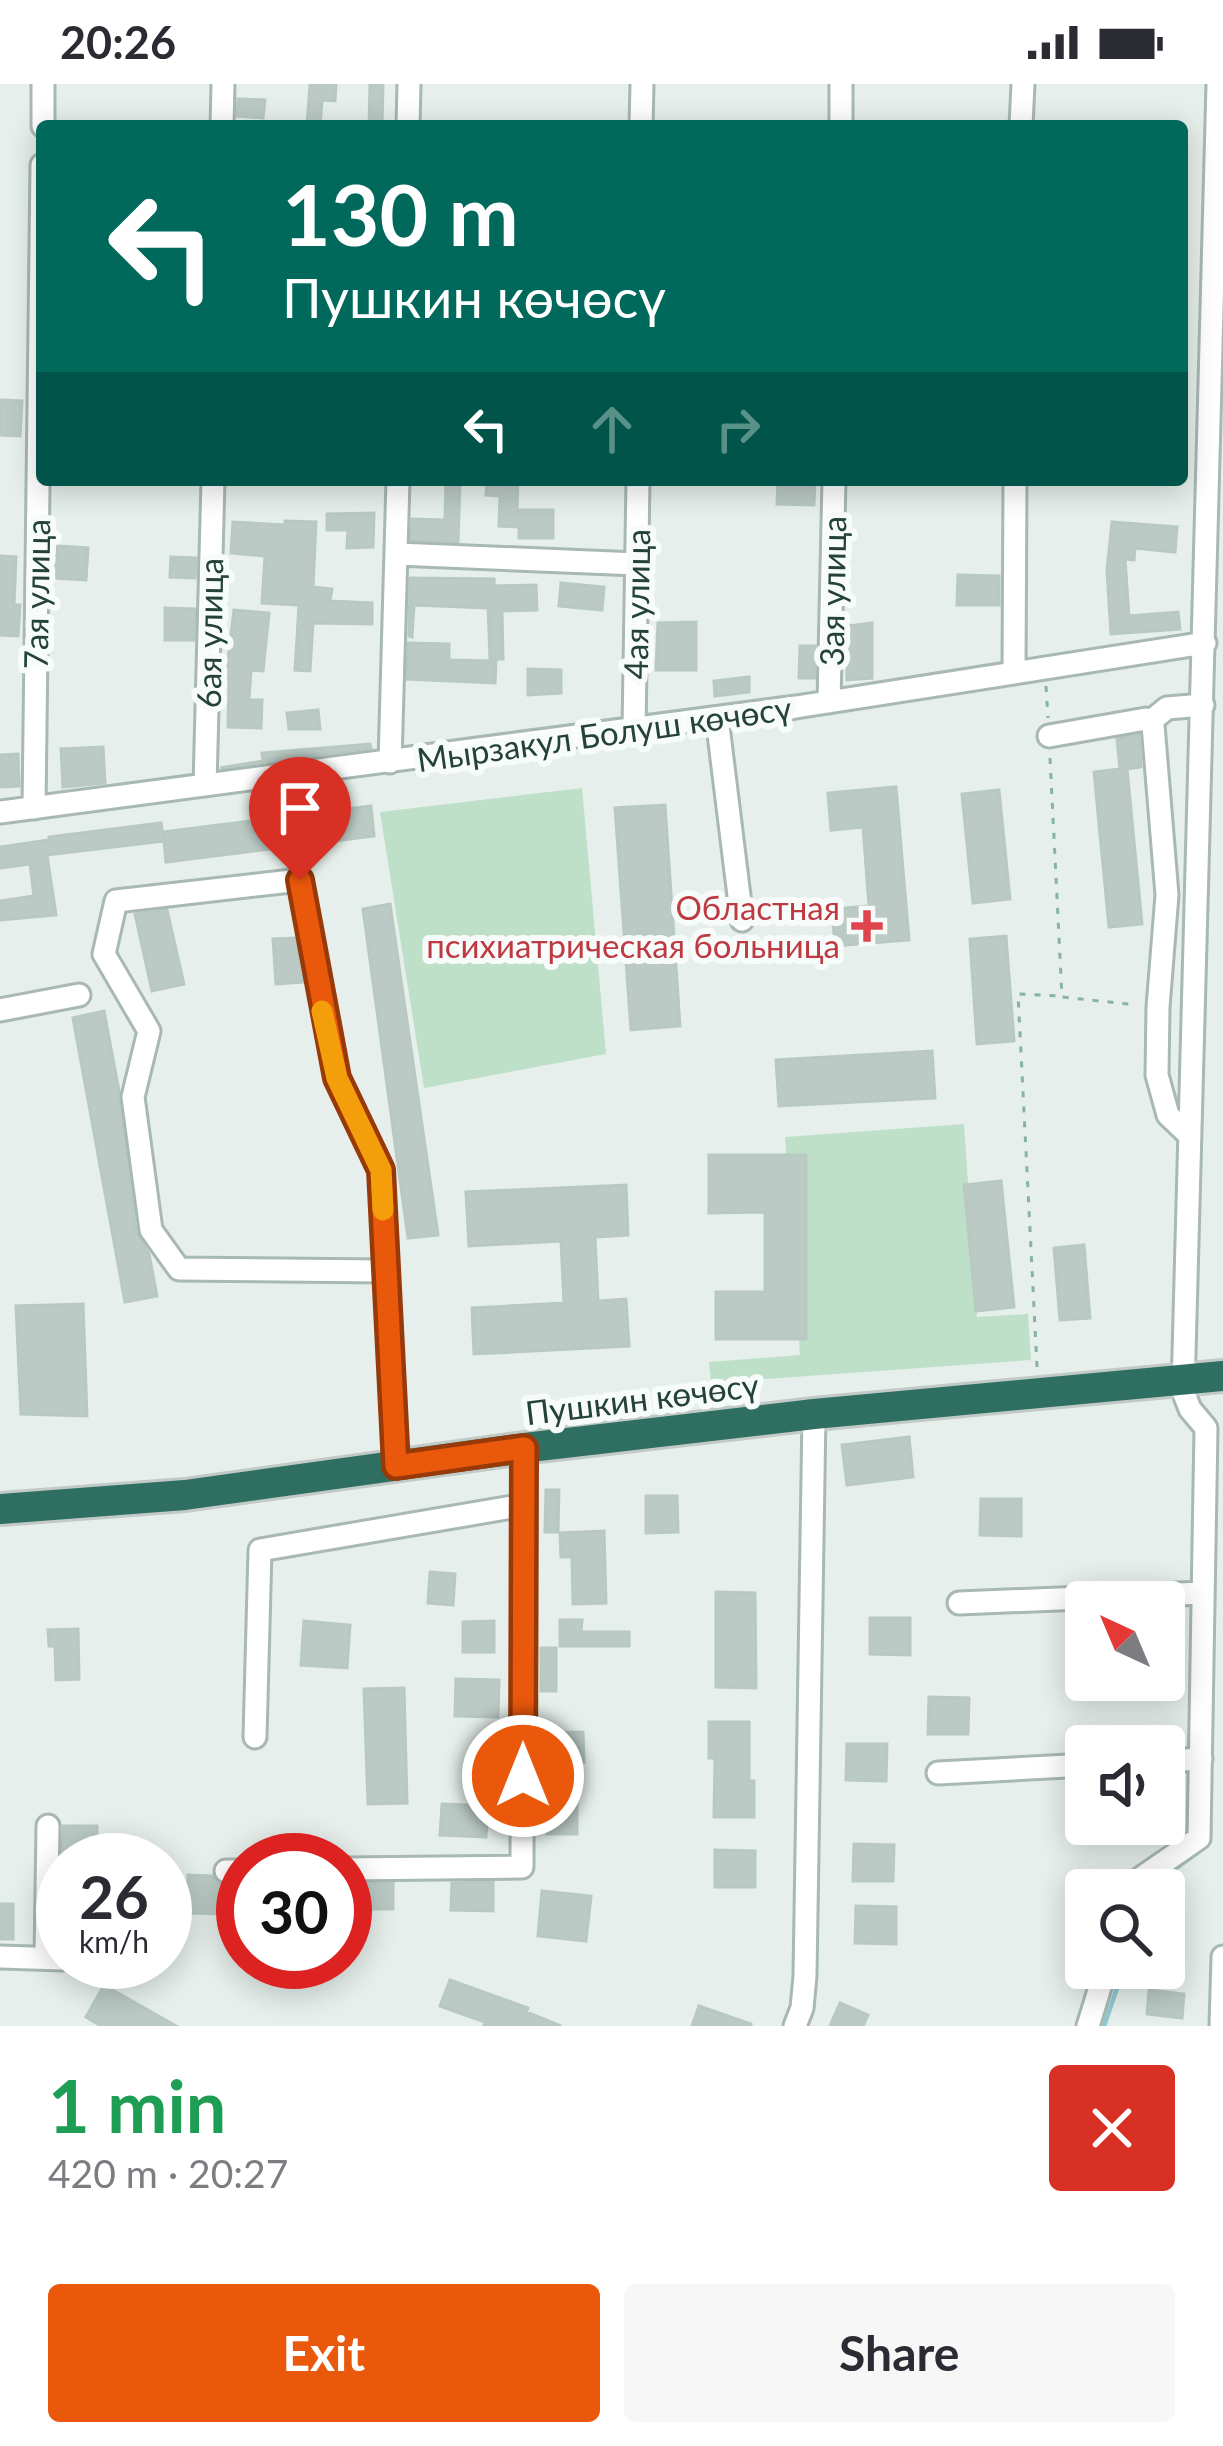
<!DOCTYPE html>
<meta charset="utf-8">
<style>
body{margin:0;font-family:Lato,sans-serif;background:#f7f7f7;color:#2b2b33;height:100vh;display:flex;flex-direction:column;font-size:45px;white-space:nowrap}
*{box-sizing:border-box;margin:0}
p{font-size:39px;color:#7c7c81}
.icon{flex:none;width:66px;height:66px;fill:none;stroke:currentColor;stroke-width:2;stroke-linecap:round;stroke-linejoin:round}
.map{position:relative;height:1942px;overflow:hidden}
.panel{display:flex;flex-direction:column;background:#fff;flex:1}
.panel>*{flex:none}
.top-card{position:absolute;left:36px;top:36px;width:1152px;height:366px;border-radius:12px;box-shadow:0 6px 30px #0003;background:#00695c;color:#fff;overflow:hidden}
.needle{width:78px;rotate:316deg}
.controls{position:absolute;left:1065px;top:1497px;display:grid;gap:24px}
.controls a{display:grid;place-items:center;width:120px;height:120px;border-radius:12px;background:#fff;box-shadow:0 6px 30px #0003;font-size:60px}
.speed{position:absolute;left:36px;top:1749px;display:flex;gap:24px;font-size:60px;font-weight:700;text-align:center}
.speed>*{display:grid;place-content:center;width:156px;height:156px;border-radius:50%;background:#fff;box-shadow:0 6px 30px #0003;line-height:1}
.speed small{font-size:30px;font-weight:400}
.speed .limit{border:18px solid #d22;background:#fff;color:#111}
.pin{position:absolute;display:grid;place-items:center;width:102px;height:102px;color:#fff;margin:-123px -51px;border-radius:50% 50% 50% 0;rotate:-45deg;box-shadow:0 0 12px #0007}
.pin .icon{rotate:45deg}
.me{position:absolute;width:132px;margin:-66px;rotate:0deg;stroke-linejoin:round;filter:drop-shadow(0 0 9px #0008)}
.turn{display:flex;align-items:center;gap:42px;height:252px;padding:0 48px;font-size:54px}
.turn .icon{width:156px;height:156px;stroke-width:2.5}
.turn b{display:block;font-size:84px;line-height:102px}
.lanes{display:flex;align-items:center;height:114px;padding:0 48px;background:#0003;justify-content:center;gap:60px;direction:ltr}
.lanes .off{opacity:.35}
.round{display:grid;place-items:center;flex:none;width:126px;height:126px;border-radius:12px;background:#f7f7f7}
.headline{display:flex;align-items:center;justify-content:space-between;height:204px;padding:0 48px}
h1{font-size:72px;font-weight:700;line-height:90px;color:#1e9e55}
.primary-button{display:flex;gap:24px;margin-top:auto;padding:24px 48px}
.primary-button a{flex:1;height:138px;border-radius:12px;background:#ea580c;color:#fff;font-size:48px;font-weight:700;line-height:138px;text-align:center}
.primary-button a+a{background:#f7f7f7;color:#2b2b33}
.status{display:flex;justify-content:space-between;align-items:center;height:84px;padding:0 60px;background:#fff;direction:ltr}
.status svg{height:33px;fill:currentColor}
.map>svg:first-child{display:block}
</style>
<div class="status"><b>20:26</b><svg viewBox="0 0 49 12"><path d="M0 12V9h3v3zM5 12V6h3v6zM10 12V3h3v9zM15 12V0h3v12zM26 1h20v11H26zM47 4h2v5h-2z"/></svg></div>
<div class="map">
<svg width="1223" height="1942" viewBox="0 0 1223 1942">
<rect width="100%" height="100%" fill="#e6efeb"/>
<!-- green -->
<path fill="#bfe0c8" d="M582 704 606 970 424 1004 380 728Z
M964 1040 977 1233 1028 1230 1031 1276 711 1299 709 1278 800 1271 785 1053Z"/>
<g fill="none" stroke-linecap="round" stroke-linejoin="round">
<!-- stream -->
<path stroke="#8ec9d4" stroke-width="4.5" d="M1161 1806 1175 1785 1197 1769
M1104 1942 1124 1884"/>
</g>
<!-- building -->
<path fill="#bbcac4" stroke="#b8c9c2" stroke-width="3" d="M310 0H336L335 17 322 16 320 42H307Z
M370 0H383L382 42H369Z
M238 15 265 16 263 34 237 32Z
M1 316 22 317 20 352 0 351Z
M446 396H460L458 458 411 456 412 435 445 436Z
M487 396H518L517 426H553V454H519V443L499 442 500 412 486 411Z
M778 396H815L814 421 777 420Z
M374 429 373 463 347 464 348 446H327V430Z
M285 437 316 438 313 503 332 505 330 517 372 519V540L313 539 310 587 295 586 299 521 262 519 265 472 231 469 233 438 285 441Z
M1112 438 1177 443 1175 468 1135 464 1134 476 1125 475 1129 532 1178 528 1180 545 1111 550 1107 486Z
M57 462 88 464 86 496 55 494Z
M0 472 16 473 14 521H20L18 552 0 551Z
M171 473 196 474 195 494 170 493Z
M958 491 999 492V521H957Z
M410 494 494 495V502L536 501 537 526 502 527 503 575H490L488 524 414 521 412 553 409 552Z
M561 499 604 503 602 526 559 522Z
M165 524 195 525 194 556H165Z
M234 526 269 529 263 587 251 586 249 616H262L261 644 228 643 229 601 225 600Z
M696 538V586H656L658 539Z
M872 539V594L847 596V542Z
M408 559 449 560V576L496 577 495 599 407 595Z
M800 562H815V594H799Z
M528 585 561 586V609L528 611Z
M749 593V608L715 612 714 597Z
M318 626 320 645H289L287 629Z
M1139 651 1141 683 1127 685 1142 840 1109 843 1094 688 1120 685 1117 655Z
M370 660 371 664 220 684 263 677 262 669Z
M103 663 105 699 63 703 61 665Z
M18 670 19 702 0 703V671Z
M896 703 909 856 835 862 832 825 869 822 863 743 831 746 828 709Z
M999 706 1010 815 973 819 962 710Z
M665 721 680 942 631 946 615 724Z
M371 722 374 752 166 778 163 748Z
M161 739 164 757 47 771 56 831 0 836V817L34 812 30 780 0 784V763L49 756V753Z
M390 820 438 1151 408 1154 363 825Z
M167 826 184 900 152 907 135 830Z
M1006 852 1014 957 977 960 970 855Z
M296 854 303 898 276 900 273 855Z
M104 927 119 1007 136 1148 149 1170 157 1212 125 1218 73 934Z
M932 967 935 1014 779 1022 776 976Z
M709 1071H806V1255H716V1208H765V1128L709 1129Z
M1001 1097 1014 1223 976 1227 964 1101Z
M626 1101 628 1151 595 1153 598 1217 626 1215 629 1262 474 1270 472 1224 564 1219 561 1157 469 1162 466 1108Z
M1084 1161 1090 1234 1060 1236 1054 1164Z
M83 1220 87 1332 21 1330 16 1222Z
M909 1353 913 1393 847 1401 842 1361Z
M546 1406H559L558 1448H545Z
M646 1412H677L678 1448 646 1449Z
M981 1415H1021V1452L980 1451Z
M604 1447 606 1519 573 1520 572 1473H561L560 1449Z
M430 1488 455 1490 453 1521 428 1519Z
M716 1508 755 1509 756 1604 716 1603Z
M870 1534H910V1571L870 1570Z
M560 1536H582L581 1548H629V1562H560Z
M304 1537 350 1541 347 1584 301 1581Z
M494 1537V1568H463V1538Z
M78 1545 79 1595 56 1596 55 1562H49L48 1546Z
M541 1564H556V1607H541Z
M456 1595 499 1596 498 1633 455 1632Z
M404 1604 407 1719 368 1720 364 1605Z
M929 1613 969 1614 968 1650H928Z
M709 1638H749V1697H754V1733H714L715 1674H709Z
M583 1648 584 1678 553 1679 552 1649Z
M847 1660H887L886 1697 846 1696Z
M577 1719V1750H547L546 1720Z
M442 1720 488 1722 486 1753 440 1751Z
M63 1742H97V1776H62Z
M854 1760 894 1761 893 1797H853Z
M715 1766 755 1767V1803H715Z
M188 1791 212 1792 220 1800 231 1802 230 1830 186 1829Z
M493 1798V1827L451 1826 452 1799Z
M393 1799V1825H357L356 1800Z
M542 1807 591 1812 586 1857 538 1852Z
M0 1820H13V1855H0Z
M856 1822 896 1823V1860L855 1859Z
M450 1896 528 1924 526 1928 561 1942H484L485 1938 440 1922Z
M104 1901 176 1942H101L86 1933Z
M1149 1906 1184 1910 1182 1934 1147 1930Z
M840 1919 868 1931 863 1942H830Z
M699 1922 751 1940V1942H692Z"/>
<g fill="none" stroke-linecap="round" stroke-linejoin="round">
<!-- minor casing -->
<g stroke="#a8b8b2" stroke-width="27">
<path id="minor" d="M43 42V0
M222 42 223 0
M408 42 409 0
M641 42 642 0
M841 42V0
M1021 42 1023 0
M397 470 637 480
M1014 589 1015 396
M829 618 834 396
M717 634 742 836
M1151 637 1167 624 1203 621
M634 645 638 396
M1049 652 1146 635 1153 641 1167 811 1158 923 1157 991 1168 1031 1190 1052
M390 678 398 396
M205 701 213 396
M34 724 42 81
M0 728 796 623 1205 559
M0 926 79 911
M385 1187 179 1185 151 1146 133 1013 149 947 104 870 116 817 300 796 337 994 381 1086 396 1382
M959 1519 1203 1509
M255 1653 260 1466 524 1421
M1164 1677 1201 1675
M938 1689 1086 1681
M345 1785 522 1783 523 1364
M226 1787H243
M1136 1806 1141 1794 1199 1754 1206 1344 1190 1325 1183 1307 1218 0
M0 1873 63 1875
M46 1874 48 1742
M795 1942 802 1924 805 1892 814 1330
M1088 1942 1106 1884
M1221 1942 1223 1873"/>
</g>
<!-- highway casing -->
<g stroke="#c2cac8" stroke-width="36">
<path id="highway" d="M0 1425 185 1411 523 1364 814 1330 1223 1292"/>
</g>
<!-- path -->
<path stroke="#86b3a5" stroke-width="3" stroke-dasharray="6 9" stroke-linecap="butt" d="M1046 602 1048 634
M1050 674 1062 913 1137 921
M1037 1283 1018 910 1061 912"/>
<!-- minor -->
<use href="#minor" stroke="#fff" stroke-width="21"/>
<!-- highway -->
<use href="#highway" stroke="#2f6f62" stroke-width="30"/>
</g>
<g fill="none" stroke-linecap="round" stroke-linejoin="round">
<!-- route casing -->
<g stroke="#983908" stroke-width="30">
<path id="route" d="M300 796 337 994 381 1086 396 1382 524 1364 523 1692"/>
</g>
<!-- route -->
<use href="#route" stroke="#ea580c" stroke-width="21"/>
<!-- slow -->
<path stroke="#f59e0b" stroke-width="21" d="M322 927 337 994 381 1086 383 1126"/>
</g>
<!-- markers -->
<path fill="#e0444e" stroke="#f7fbf9" stroke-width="4.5" d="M861 824h12v12h12v12h-12v12h-12v-12h-12v-12h12z"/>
<g text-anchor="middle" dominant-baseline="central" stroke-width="12" stroke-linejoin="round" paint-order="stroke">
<!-- street labels -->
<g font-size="33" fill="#24423a" stroke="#f7fbf9">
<text transform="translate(832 507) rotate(-89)">3ая улица</text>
<text transform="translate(36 510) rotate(-89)">7ая улица</text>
<text transform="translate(636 520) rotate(-89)">4ая улица</text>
<text transform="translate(209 549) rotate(-89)">6ая улица</text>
<text transform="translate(604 649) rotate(-8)">Мырзакул Болуш көчөсү</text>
<text transform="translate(642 1314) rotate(-7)">Пушкин көчөсү</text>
</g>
<!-- health labels -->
<g font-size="33" fill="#be3a42" stroke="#f7fbf9" text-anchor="end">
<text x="840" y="823">Областная<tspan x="840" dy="38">психиатрическая больница</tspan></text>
</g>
</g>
</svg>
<div class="controls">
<a><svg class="needle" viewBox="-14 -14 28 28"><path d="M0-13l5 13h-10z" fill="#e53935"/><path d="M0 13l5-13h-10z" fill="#7c7c81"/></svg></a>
<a><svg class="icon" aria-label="sound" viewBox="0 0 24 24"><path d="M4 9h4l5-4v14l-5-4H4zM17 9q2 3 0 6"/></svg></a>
<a><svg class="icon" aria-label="search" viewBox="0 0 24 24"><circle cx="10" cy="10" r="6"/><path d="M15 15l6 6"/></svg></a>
</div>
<div class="speed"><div>26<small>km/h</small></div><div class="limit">30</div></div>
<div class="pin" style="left:300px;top:796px;background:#d93025"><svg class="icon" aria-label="arrive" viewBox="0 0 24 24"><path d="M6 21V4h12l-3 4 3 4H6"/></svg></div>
<svg class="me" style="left:523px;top:1692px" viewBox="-20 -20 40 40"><circle r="17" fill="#ea580c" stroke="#fff" stroke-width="3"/><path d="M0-11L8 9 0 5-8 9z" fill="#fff"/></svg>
<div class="top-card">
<div class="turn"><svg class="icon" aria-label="left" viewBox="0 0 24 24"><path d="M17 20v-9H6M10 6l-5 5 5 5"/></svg><div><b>130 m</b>Пушкин көчөсү</div></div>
<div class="lanes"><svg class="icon" aria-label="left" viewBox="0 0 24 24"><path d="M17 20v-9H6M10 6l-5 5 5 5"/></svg><svg class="icon off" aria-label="ahead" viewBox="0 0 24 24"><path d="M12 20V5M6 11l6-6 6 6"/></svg><svg class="icon off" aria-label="right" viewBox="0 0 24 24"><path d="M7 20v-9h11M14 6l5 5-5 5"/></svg></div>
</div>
</div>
<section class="panel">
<div class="headline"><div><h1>1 min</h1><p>420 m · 20:27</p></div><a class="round" style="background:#d93025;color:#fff"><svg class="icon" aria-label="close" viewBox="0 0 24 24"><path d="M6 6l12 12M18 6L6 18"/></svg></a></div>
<div class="primary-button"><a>Exit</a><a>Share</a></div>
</section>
